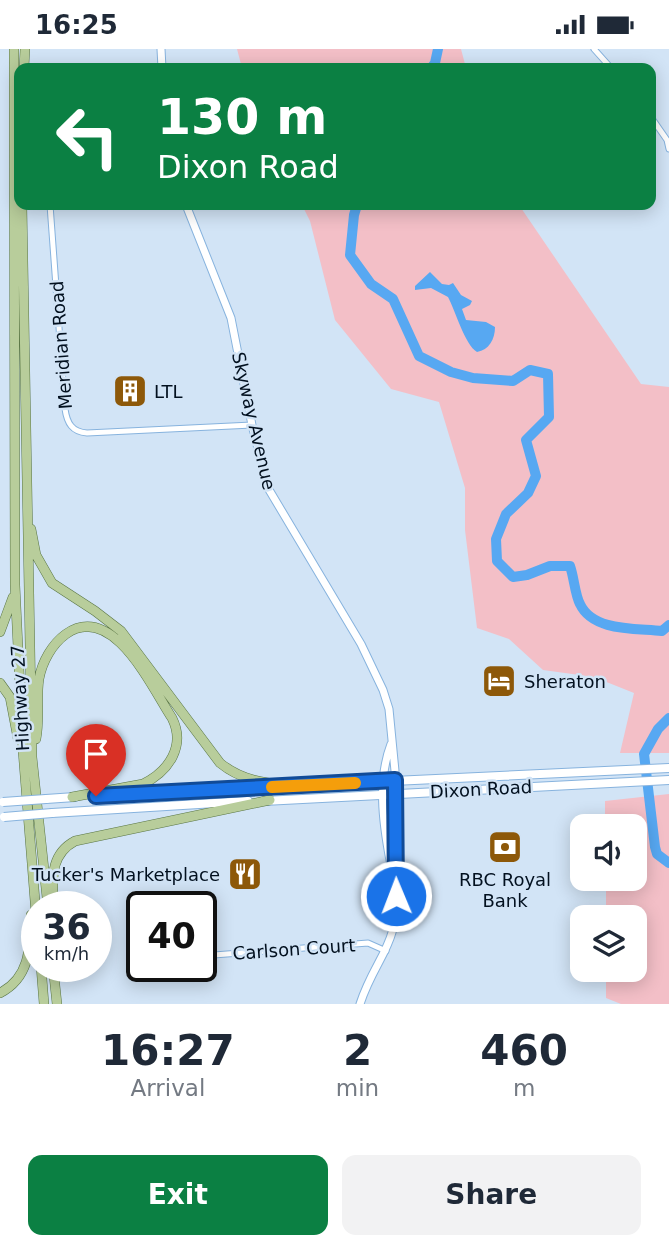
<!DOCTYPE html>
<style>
body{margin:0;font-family:"DejaVu Sans",sans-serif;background:#f2f2f3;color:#1f2937;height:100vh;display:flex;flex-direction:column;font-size:26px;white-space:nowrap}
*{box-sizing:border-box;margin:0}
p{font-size:23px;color:#747a83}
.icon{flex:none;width:38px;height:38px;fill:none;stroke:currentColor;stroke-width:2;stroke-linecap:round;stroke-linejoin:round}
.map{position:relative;height:955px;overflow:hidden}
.panel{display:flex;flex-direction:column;background:#fff;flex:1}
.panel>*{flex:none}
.guide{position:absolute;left:14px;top:14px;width:642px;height:147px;border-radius:14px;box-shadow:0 4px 18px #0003;background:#0b8043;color:#fff;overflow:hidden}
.controls{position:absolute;left:570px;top:765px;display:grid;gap:14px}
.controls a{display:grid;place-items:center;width:77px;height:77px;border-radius:14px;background:#fff;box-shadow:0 4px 18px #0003;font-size:35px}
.speed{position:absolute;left:21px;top:842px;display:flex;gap:14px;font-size:35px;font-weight:700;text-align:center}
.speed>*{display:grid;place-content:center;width:91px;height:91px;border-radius:50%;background:#fff;box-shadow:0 4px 18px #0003;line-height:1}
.speed small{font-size:18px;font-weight:400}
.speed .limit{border:4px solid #111;border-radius:10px;background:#fff;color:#111}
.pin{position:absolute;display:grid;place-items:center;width:60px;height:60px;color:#fff;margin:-72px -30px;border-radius:50% 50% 50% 0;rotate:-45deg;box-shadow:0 0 7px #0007}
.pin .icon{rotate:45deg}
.me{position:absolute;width:77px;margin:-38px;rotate:359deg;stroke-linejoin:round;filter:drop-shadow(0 0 5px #0008)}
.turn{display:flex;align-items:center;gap:24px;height:147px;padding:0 28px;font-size:32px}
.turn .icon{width:91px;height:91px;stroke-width:2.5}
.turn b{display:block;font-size:49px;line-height:60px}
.eta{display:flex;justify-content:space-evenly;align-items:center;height:119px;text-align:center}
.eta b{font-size:42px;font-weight:800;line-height:49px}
.button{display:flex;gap:14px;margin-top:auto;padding:14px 28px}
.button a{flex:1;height:80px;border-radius:14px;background:#0b8043;color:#fff;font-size:28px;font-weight:800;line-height:80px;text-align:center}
.button a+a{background:#f2f2f3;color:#1f2937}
.status{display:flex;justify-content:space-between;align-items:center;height:49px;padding:0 35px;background:#fff;direction:ltr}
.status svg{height:19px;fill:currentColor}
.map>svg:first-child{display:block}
</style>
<div class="status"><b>16:25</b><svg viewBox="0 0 49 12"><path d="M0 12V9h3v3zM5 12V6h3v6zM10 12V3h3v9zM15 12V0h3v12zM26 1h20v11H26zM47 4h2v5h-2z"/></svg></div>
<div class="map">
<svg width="669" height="955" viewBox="0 0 669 955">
<rect width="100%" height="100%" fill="#d2e4f6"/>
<!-- green -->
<path fill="#f3bfc7" d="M237 0H461L466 19H242Z
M302 156H519L641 335 669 338V704H620L634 644 594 628 543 621 509 590 477 579 465 481V439L439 353 391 340 335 271 310 172Z
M669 745V955H621L606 949V921L635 920V868H606V830H635V777H605V752Z"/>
<!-- water -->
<path fill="#57a8f2" d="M430 223 442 235 449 236 453 234 461 246 472 252 470 256 462 260 466 271 486 273 495 278C495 290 489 301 477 303 465 296 455 261 448 248L431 239 415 241V237Z"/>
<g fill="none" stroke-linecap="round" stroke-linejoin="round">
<!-- river -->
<path stroke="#57a8f2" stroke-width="10" d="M431 19 435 14 438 0
M357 156 354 166 350 206 371 235 393 250 419 307 451 323 473 329 513 332 530 321 548 325 549 368 526 391 536 427 528 444 506 465 496 490 497 512 513 528 527 526 550 517H570C574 528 575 546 580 555 593 583 637 579 662 582L669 576
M669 669 658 680 644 705 655 798 657 805 669 814"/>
<!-- minor casing -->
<g stroke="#87b3de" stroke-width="7">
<path id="minor" d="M594 0 611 19
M651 68 667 91 669 100
M50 156 65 360C67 374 72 383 87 384L252 376
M201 907 368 894 386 902"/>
</g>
<!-- tertiary casing -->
<g stroke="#87b3de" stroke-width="9">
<path id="tertiary" d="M161 0 162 19
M186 156 231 269 252 376 268 439 361 595 383 641 389 660 395 722V839
M391 695C376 734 384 782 392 822
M360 955C376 906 402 895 394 837"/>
</g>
<!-- secondary casing -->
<g stroke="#87b3de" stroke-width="10">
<path id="secondary" d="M287 737 669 719
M95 747 274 738
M46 750 75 748
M264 752 669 731
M52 764 248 752"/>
</g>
<!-- primary casing -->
<g stroke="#597544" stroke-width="10">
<path id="primary" d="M14 0 15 536 23 702 37 877
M24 19 25 0
M22 156 32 708 48 858
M31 480 36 506 52 534 95 562 121 582 220 714C242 732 265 734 293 737
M0 583 13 548
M0 634 10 648 18 690
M36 690C40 670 36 649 39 630 42 613 52 595 66 585 113 552 152 639 172 669 186 697 169 722 143 735L72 748
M53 856C53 831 49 806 75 792L270 751
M41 917 44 955
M53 917 57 955
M0 944C31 928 30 897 31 866"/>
</g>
<!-- minor -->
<use href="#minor" stroke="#fff" stroke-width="5"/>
<!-- tertiary -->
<use href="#tertiary" stroke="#fff" stroke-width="7"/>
<!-- secondary -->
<use href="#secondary" stroke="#fff" stroke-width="8"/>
<!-- primary -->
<use href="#primary" stroke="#b8cd9b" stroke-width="9"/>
<!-- secondary-bridge casing -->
<g stroke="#87b3de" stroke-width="10" stroke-linecap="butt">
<path id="secondary-bridge" d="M3 753 46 750
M4 768 52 764"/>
</g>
<!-- secondary-bridge -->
<use href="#secondary-bridge" stroke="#fff" stroke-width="8"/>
</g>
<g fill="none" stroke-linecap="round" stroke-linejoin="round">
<!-- route casing -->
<g stroke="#114b97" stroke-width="18">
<path id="route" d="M96 747 395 731 396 847"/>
</g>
<!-- route -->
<use href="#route" stroke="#1a73e8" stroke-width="12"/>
<!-- slow -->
<path stroke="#f59e0b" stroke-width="12" d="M272 738 355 734"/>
</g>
<!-- icons -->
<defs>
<g id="building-square" transform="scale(1.75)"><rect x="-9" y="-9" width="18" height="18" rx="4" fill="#8d5809" stroke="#d2e4f6"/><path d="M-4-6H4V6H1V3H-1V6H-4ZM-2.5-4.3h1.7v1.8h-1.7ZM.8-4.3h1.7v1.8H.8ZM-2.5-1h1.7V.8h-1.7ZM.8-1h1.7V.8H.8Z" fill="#fff"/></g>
<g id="hotel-square" transform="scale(1.75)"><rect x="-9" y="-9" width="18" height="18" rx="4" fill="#8d5809" stroke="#d2e4f6"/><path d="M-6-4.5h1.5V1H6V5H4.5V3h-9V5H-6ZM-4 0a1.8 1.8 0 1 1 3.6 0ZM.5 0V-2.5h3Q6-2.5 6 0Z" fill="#fff"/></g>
<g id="bank-square" transform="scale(1.75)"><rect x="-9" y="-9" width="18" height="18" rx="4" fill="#8d5809" stroke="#d2e4f6"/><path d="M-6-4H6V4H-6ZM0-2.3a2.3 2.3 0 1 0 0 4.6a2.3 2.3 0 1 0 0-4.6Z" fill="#fff"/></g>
<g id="restaurant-square" transform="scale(1.75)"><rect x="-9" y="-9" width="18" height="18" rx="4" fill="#8d5809" stroke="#d2e4f6"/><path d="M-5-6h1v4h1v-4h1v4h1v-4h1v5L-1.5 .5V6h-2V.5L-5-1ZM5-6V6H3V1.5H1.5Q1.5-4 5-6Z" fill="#fff"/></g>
</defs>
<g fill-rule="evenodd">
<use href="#building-square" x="130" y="342"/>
<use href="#hotel-square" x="499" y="632"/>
<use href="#bank-square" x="505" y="798"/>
<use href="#restaurant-square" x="245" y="825"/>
</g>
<g text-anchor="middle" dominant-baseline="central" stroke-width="5" stroke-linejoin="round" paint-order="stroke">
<!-- street labels -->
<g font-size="18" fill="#02101f" stroke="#d2e4f6">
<text transform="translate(61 296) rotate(-94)">Meridian Road</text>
<text transform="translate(254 372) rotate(77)">Skyway Avenue</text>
<text transform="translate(20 649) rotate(-93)">Highway 27</text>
<text transform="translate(481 740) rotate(-3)">Dixon Road</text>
<text transform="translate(294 900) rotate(-4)">Carlson Court</text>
</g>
<!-- poi labels -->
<g font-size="18" fill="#02101f" stroke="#d2e4f6" text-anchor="start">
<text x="154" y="342">LTL</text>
<text x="524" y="632">Sheraton</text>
<text x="220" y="825" text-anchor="end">Tucker's Marketplace</text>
<text x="505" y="830" text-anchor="middle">RBC Royal<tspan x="505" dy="21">Bank</tspan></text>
</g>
</g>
</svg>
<div class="controls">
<a><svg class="icon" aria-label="sound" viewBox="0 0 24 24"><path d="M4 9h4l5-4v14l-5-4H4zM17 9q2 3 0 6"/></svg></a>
<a><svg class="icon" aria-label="layers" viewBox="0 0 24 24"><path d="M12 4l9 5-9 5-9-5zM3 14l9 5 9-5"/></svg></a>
</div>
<div class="speed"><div>36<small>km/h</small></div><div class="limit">40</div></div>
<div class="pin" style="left:96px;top:747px;background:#d93025"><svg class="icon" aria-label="arrive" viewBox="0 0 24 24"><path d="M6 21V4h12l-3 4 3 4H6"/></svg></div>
<svg class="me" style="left:396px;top:847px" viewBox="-20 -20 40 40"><circle r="17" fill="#1a73e8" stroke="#fff" stroke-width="3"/><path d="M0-11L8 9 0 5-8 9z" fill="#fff"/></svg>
<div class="guide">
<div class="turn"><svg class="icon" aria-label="left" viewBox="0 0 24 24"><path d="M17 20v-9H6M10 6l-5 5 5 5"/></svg><div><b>130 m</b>Dixon Road</div></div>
</div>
</div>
<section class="panel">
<div class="eta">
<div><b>16:27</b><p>Arrival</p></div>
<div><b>2</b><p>min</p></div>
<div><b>460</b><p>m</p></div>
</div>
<div class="button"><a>Exit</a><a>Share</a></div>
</section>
